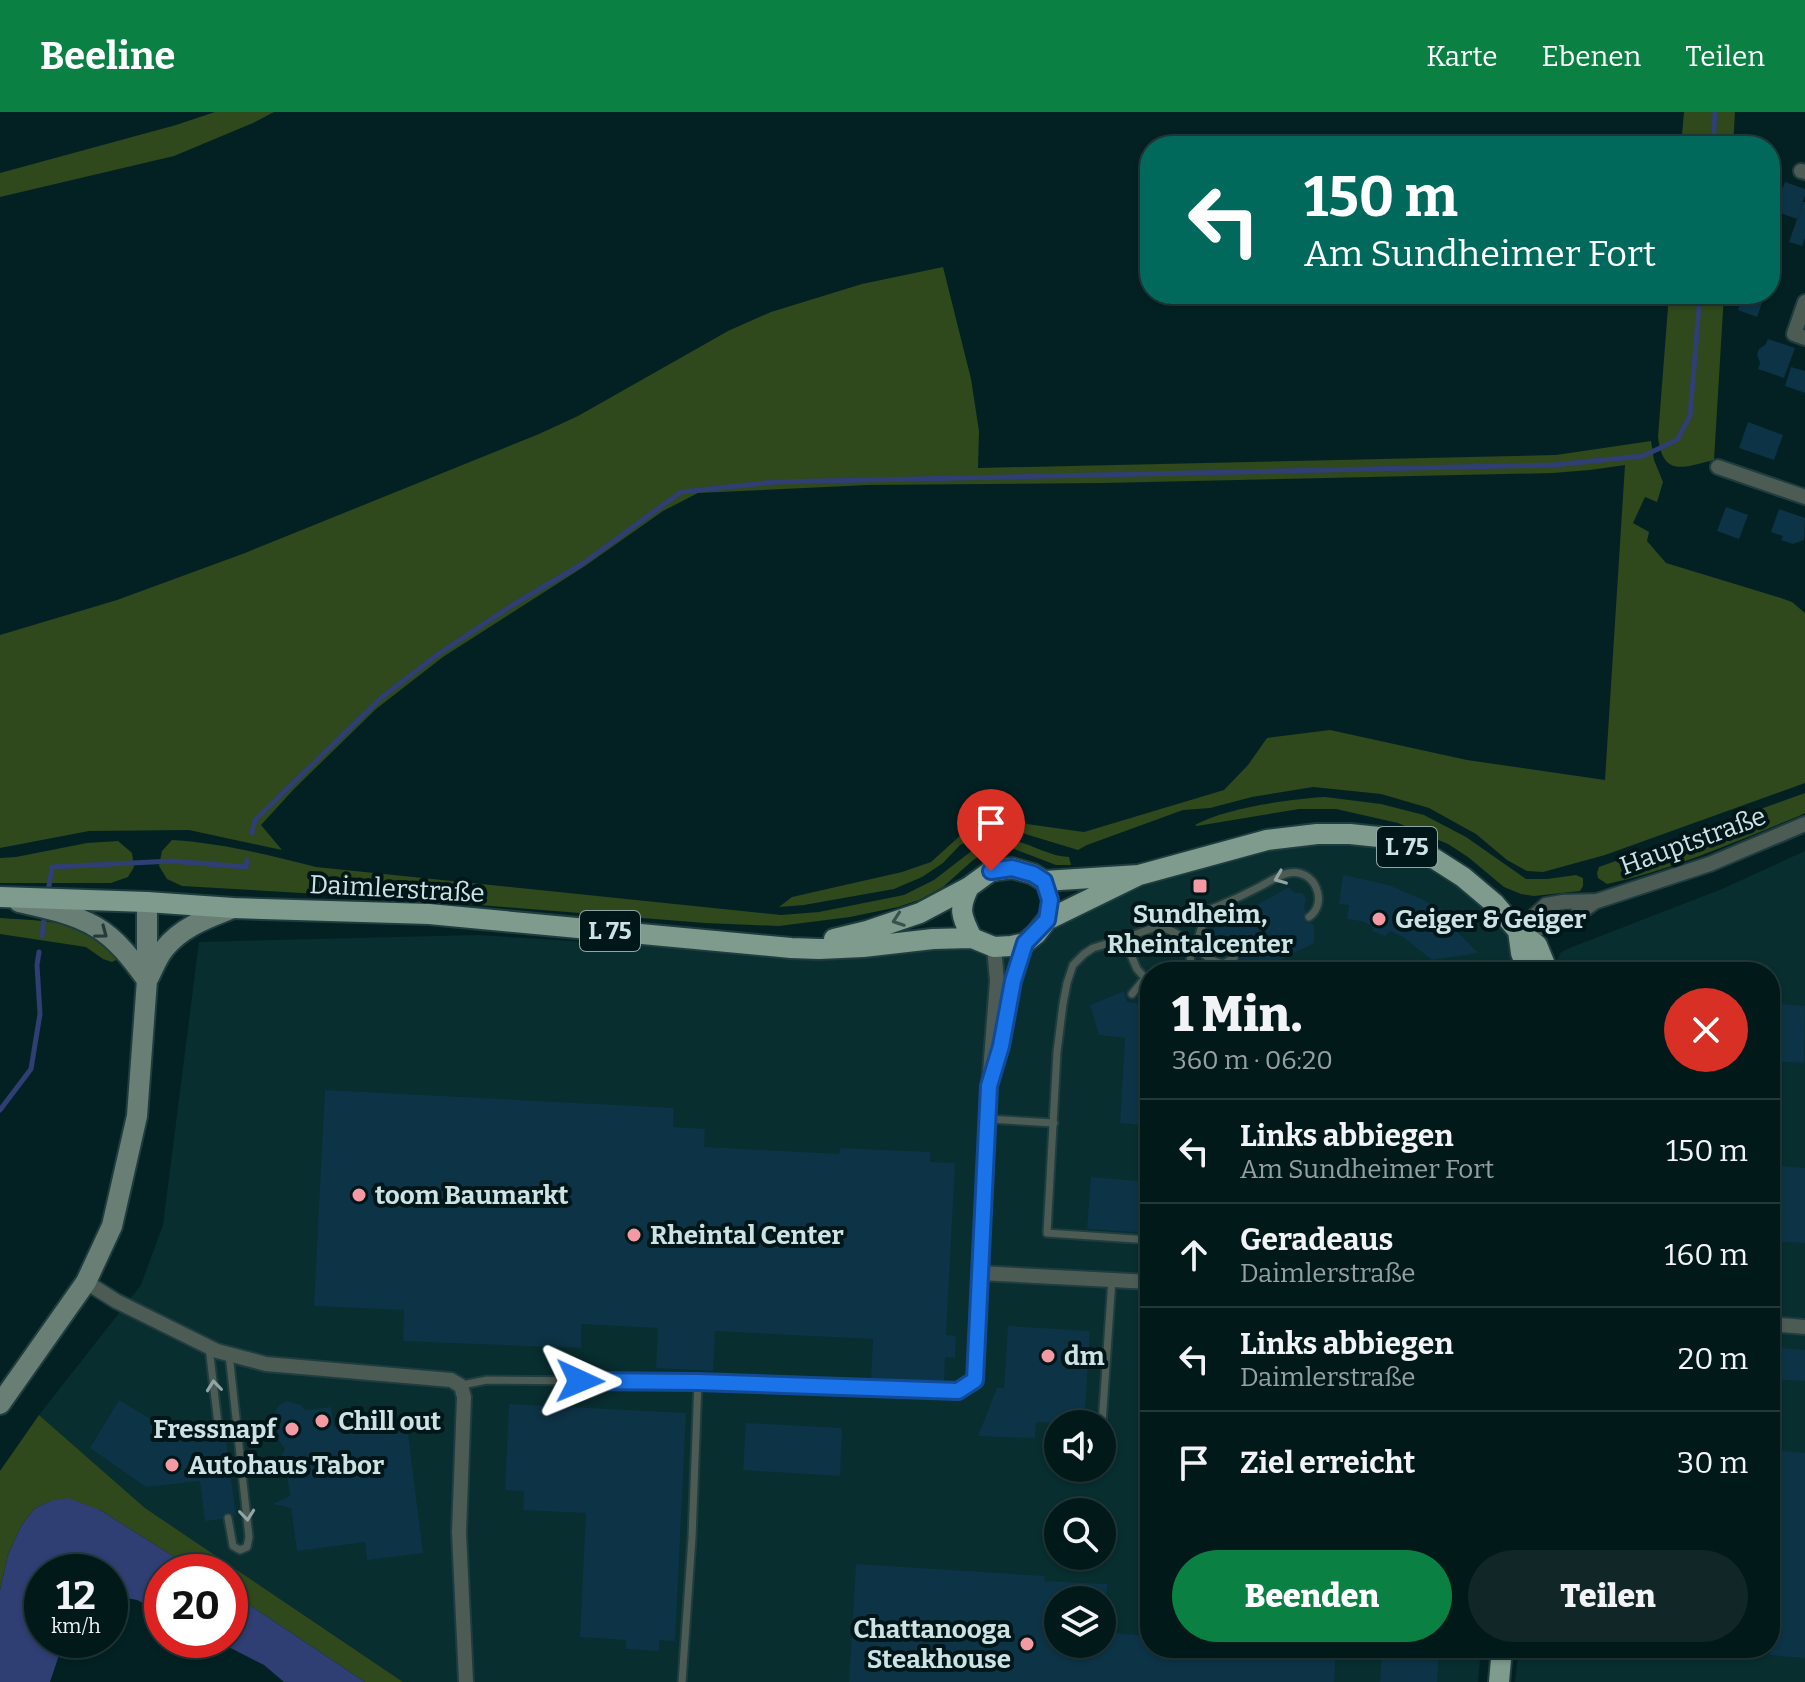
<!DOCTYPE html>
<html lang="de">
<meta charset="utf-8">
<style>
body{margin:0;font-family:Bitter,serif;background:#102627;color:#f1f3f6;height:100vh;display:flex;flex-direction:column;font-size:30px;white-space:nowrap}
*{box-sizing:border-box;margin:0}
p{font-size:26px;color:#96a0a2}
.icon{flex:none;width:44px;height:44px;fill:none;stroke:currentColor;stroke-width:2;stroke-linecap:round;stroke-linejoin:round}
.map{position:relative;flex:1;overflow:hidden}
.panel{position:absolute;left:1140px;top:850px;width:640px;height:696px;display:flex;flex-direction:column;background:#02191a;border-radius:32px;box-shadow:0 2px 6px #0004,0 0 0 2px #233839}
.panel>*{flex:none}
.banner{position:absolute;left:1140px;top:24px;width:640px;height:168px;border-radius:32px;box-shadow:0 2px 6px #0004,0 0 0 2px #233839;background:#00695c;color:#fff;overflow:hidden}
.buttons{position:absolute;left:1044px;top:1298px;display:grid;gap:16px}
.buttons a{display:grid;place-items:center;width:72px;height:72px;border-radius:50%;background:#02191a;box-shadow:0 2px 6px #0004,0 0 0 2px #233839;font-size:40px}
.speed{position:absolute;left:24px;top:1442px;display:flex;gap:16px;font-size:40px;font-weight:700;text-align:center}
.speed>*{display:grid;place-content:center;width:104px;height:104px;border-radius:50%;background:#02191a;box-shadow:0 2px 6px #0004,0 0 0 2px #233839;line-height:1}
.speed small{font-size:20px;font-weight:400}
.speed .limit{border:12px solid #d22;background:#fff;color:#111}
.pin{position:absolute;display:grid;place-items:center;width:68px;height:68px;color:#fff;margin:-82px -34px;border-radius:50% 50% 50% 0;rotate:-45deg;box-shadow:0 0 8px #0007}
.pin .icon{rotate:45deg}
.me{position:absolute;width:88px;margin:-44px;rotate:91deg;stroke-linejoin:round;filter:drop-shadow(0 0 6px #0008)}
.turn{display:flex;align-items:center;gap:28px;height:168px;padding:0 32px;font-size:36px}
.turn .icon{width:104px;height:104px;stroke-width:2.5}
.turn b{display:block;font-size:56px;line-height:68px}
.round{display:grid;place-items:center;flex:none;width:84px;height:84px;border-radius:42px;background:#102627}
.head{display:flex;align-items:center;justify-content:space-between;height:136px;padding:0 32px}
h1{font-size:48px;font-weight:800;line-height:60px}
.button{display:flex;gap:16px;margin-top:auto;padding:16px 32px}
.button a{flex:1;height:92px;border-radius:48px;background:#0b8043;color:#fff;font-size:32px;font-weight:800;line-height:92px;text-align:center}
.button a+a{background:#102627;color:#f1f3f6}
ul{padding:0;list-style:none}
li{display:flex;align-items:center;gap:24px;height:104px;padding:0 32px;border-top:2px solid #233839}
li div{flex:1}
li b{display:block;font-size:30px}
li em{font-style:normal}
header{display:flex;align-items:center;gap:48px;box-sizing:border-box;height:112px;padding:0 40px;background:#0b8043;color:#fff}
header strong{font-size:38px}
nav{display:flex;gap:44px;margin-inline-start:auto;font-size:28px}
.map>svg:first-child{display:block}
</style>
<header>
<strong>Beeline</strong>
<nav><a>Karte</a><a>Ebenen</a><a>Teilen</a></nav>
</header>
<div class="map">
<svg width="1805" height="1570" viewBox="0 0 1805 1570">
<rect width="100%" height="100%" fill="#032123"/>
<!-- built -->
<path fill="#082e30" fill-rule="evenodd" d="M1380 725 1495 792 1529 860H1150V1536H1481L1478 1570H403L145 1396 39 1303 141 1173 163 1113 199 830 478 823 824 845 861 844 941 838 1009 824 1059 810 1213 745 1267 726ZM1058 1312H1102V1356H1058ZM1058 1400H1102V1444H1058ZM1058 1488H1102V1532H1058Z
M1805 739V1570H1515L1519 1536H1770V860H1559L1557 848 1561 840 1572 835 1722 777Z"/>
<!-- green -->
<path fill="#2f481c" d="M215 0H274L253 11 174 44 0 85V61L176 13Z
M1684 0H1735L1733 34H1681Z
M943 155 971 267 979 319 978 356 1556 343 1651 329 1654 348 1663 370 1657 390 1645 385 1633 411 1649 420 1647 429 1666 451 1781 486 1792 490 1805 501V671L1605 743 1543 760 1527 759 1507 748 1476 722 1429 696 1381 682 1313 675 1252 685 1210 696 1183 698 1087 733 1078 738 1022 721 1001 717 980 723 960 733 943 751 922 765 894 777 804 793 779 795 792 785 902 760 931 750 972 713 997 708 1084 720 1224 678 1248 653 1267 626 1330 618 1467 648 1605 668 1625 353 1590 358 1553 361 1103 371 868 373 698 381 663 399 585 454 443 545 376 597 294 677 261 713 282 738 189 718 89 719 0 736V523L117 488 245 441 539 322 578 304 728 219 771 200 862 172Z
M1669 182H1724L1714 348C1684 355 1663 366 1658 325Z
M1805 681V701L1799 704C1737 729 1673 758 1607 772L1598 766 1597 761 1599 755Z
M1325 685 1381 692 1424 703 1466 725 1526 767H1547L1576 763 1583 766V774L1580 779 1534 784 1521 782 1504 775 1468 745 1448 732 1398 711 1336 697H1299L1197 714 1195 713C1225 696 1290 687 1325 685Z
M1009 727C1030 731 1048 744 1069 745L1071 753H1056L1014 737 995 738 982 742 972 749 943 775 919 788 898 795 850 805 779 814 705 811 405 787 182 774 167 767 159 754 162 739 172 728C222 731 268 743 316 755L781 803 819 800 904 783 934 768 978 734 995 729Z
M118 729 132 741 134 755 128 765 111 771H0V746L16 745 87 731Z
M0 806C27 808 59 808 84 819 96 824 106 833 115 842L116 848 112 850 103 847 86 835 0 822Z
M39 1303 145 1396 403 1570H365L230 1480V1460H198L100 1398 50 1389 34 1397 21 1414 8 1443 0 1478V1359Z"/>
<!-- water -->
<path fill="#2f3e73" d="M68 1386 100 1398 198 1460H162V1501L137 1488 110 1483V1460H42V1528H64L50 1570H0V1478L8 1443 21 1414 34 1397 50 1389Z
M230 1480 365 1570H284L264 1553 215 1528H230Z"/>
<g fill="none" stroke-linecap="round" stroke-linejoin="round">
<!-- stream -->
<path stroke="#2f3e73" stroke-width="5" d="M1713 34 1715 0
M252 721 255 708 381 586 437 543 511 494 582 452 681 380 775 370 1553 353 1643 344 1677 328 1690 304 1700 182
M48 780 52 755 172 749 246 755 247 748
M42 824 44 807
M0 998 31 957 40 902 37 853 39 840"/>
</g>
<!-- building -->
<path fill="#0d3346" d="M1785 70 1805 77V83L1797 107 1775 99 1777 92 1776 83 1782 77Z
M1803 90H1805V126L1802 134 1789 130Z
M1743 182 1763 188 1757 205 1738 198Z
M1768 227 1795 236 1784 266 1758 257 1760 251 1757 243 1759 237 1765 233Z
M1791 255 1805 259V281L1785 274Z
M1748 310 1783 323 1774 348 1739 336Z
M1726 395 1748 403 1739 427 1717 419Z
M1779 397 1805 406 1804 428 1793 432 1781 428 1783 424 1771 420Z
M1343 763 1389 773 1426 789 1446 801 1443 805 1478 841 1432 848 1403 825 1390 819 1385 824 1373 819V814L1361 809 1347 807 1349 793 1339 792Z
M1289 775 1295 781H1303L1306 788 1304 795 1306 799 1303 806 1307 811H1312L1314 815V831L1256 860H1248L1238 851 1240 847 1238 841 1231 840 1209 825 1213 817Z
M1124 879 1127 890 1150 893V1014L1120 1011 1125 926 1099 923 1090 893Z
M1770 891 1805 894 1804 951 1770 949Z
M325 978 674 996 673 1015 705 1017 704 1035 839 1042 840 1036 930 1040V1050L955 1051 946 1223 956 1224 955 1246 945 1245 944 1270 871 1266 873 1227 715 1219 713 1259 656 1256 658 1216 581 1212V1236L403 1229 404 1198 314 1194Z
M1770 1053 1805 1056V1131L1770 1129Z
M1091 1065 1150 1070V1121L1087 1117Z
M1008 1214 1090 1219 1084 1312 1036 1310 1035 1326 978 1324 997 1276H1004Z
M1770 1235 1805 1238V1269L1770 1267Z
M119 1288 156 1310 176 1309 180 1317 212 1313 213 1316 218 1318 222 1317 224 1312 236 1405 228 1400 223 1402 222 1407 205 1409 200 1369 146 1375 90 1336Z
M287 1289 301 1293 305 1298 331 1295 334 1315 406 1306 423 1441 367 1448 365 1430 297 1439 291 1396 272 1392 290 1384 286 1355 277 1352 285 1337 274 1322 271 1307 279 1293Z
M509 1292 686 1301 675 1529 659 1528V1539L626 1537V1528L580 1525 586 1401 523 1398 524 1379 505 1378Z
M746 1311 842 1316 840 1364 743 1358Z
M1770 1338 1805 1341V1546L1770 1543Z
M856 1452 1045 1464 1044 1469 1107 1472 1106 1488H1058V1532H1102V1520L1150 1524V1536H1336L1334 1570H849Z
M1382 1536H1439L1437 1570H1380Z"/>
<g fill="none" stroke-linecap="round" stroke-linejoin="round">
<!-- lane casing -->
<g stroke="#1f3c3e" stroke-width="11">
<path id="lane" d="M1211 798C1195 821 1191 844 1223 852
M1159 815C1185 821 1193 833 1190 860
M1124 827 1137 857 1145 866 1150 867
M1218 860 1223 852 1234 846
M1132 882 1145 866
M988 1007 1054 1011
M1150 1128 1047 1121 1057 940 1063 892 1067 871 1073 853 1084 842 1093 836C1121 828 1148 818 1175 808 1188 802 1203 801 1216 795 1231 789 1246 782 1261 774 1270 769 1279 763 1289 761 1315 756 1329 791 1309 805
M209 1235 218 1312
M462 1273 487 1268 698 1270 958 1279 975 1268
M1102 1312 1112 1167
M228 1406 233 1434 240 1438 247 1435 249 1425 229 1242
M682 1570 692 1426 698 1270"/>
</g>
<!-- street casing -->
<g stroke="#1f3c3e" stroke-width="18">
<path id="street" d="M1801 59 1805 60
M1805 190 1794 222 1805 226
M1718 355 1805 385
M1518 819 1546 793 1563 790 1597 789 1710 752 1805 712
M1518 819C1558 815 1564 813 1596 789
M997 947 1009 895 1013 869 1025 831
M980 1161 1150 1170
M86 1170 116 1189 217 1239 266 1252 451 1268 461 1274 464 1285 459 1421 466 1570
M1770 1212 1805 1215
M975 1268 989 974 997 869 994 835"/>
</g>
<!-- secondary casing -->
<g stroke="#1f3c3e" stroke-width="24">
<path id="secondary" d="M19 790C45 796 72 801 96 815 117 827 133 849 147 868
M149 865C154 855 158 844 165 836 183 814 208 806 233 796
M0 1292 86 1170 112 1114 137 1004 147 868V790"/>
</g>
<!-- primary casing -->
<g stroke="#1f3c3e" stroke-width="24">
<path id="primary" d="M969 775C958 797 961 804 972 826
M0 785 147 790 233 796 429 802 791 836 819 837 863 835 933 827 972 826 994 835 1011 834 1025 831 1036 822 1047 808 1139 763
M1518 819 1521 841 1529 860
M834 827 867 819 920 801 969 775 991 759 1012 756 1033 762 1044 769 1139 763 1267 728 1317 722H1350L1379 725 1427 742 1463 765 1495 792 1518 819 1537 833 1548 860
M1499 1570 1502 1536"/>
</g>
<!-- lane -->
<use href="#lane" stroke="#4d5b55" stroke-width="7"/>
<!-- street -->
<use href="#street" stroke="#4d5b55" stroke-width="14"/>
<!-- secondary -->
<use href="#secondary" stroke="#697f75" stroke-width="20"/>
<!-- primary -->
<use href="#primary" stroke="#7e9b8e" stroke-width="20"/>
</g>
<!-- one-way arrows -->
<defs><path id="oneway-chevron" d="M-2-3.5L2.5 0L-2 3.5" fill="none" stroke-width="1.6" stroke-linecap="round" stroke-linejoin="round" transform="scale(2)"/></defs>
<g stroke="#93a5a3">
<use href="#oneway-chevron" transform="translate(1280 766) rotate(158)"/>
<use href="#oneway-chevron" transform="translate(214 1274) rotate(-96)"/>
<use href="#oneway-chevron" transform="translate(247 1403) rotate(84)"/>
</g>
<use stroke="#39524e" href="#oneway-chevron" transform="translate(898 808) rotate(161)"/>
<use stroke="#253b39" href="#oneway-chevron" transform="translate(102 821) rotate(37)"/>
<g fill="none" stroke-linecap="round" stroke-linejoin="round">
<!-- route casing -->
<g stroke="#114b97" stroke-width="20">
<path id="route" d="M580 1269 698 1270 958 1279 975 1268 989 974 1001 934 1013 869 1025 831 1047 808 1050 788 1044 769 1033 762 1012 756 991 759"/>
</g>
<!-- route -->
<use href="#route" stroke="#1a73e8" stroke-width="14"/>
</g>
<!-- markers -->
<g fill="#f49aa4" stroke="#001719" stroke-width="3">
<rect x="1192" y="766" width="16" height="16" rx="4"/>
<circle cx="1379" cy="807" r="8"/>
<circle cx="359" cy="1083" r="8"/>
<circle cx="634" cy="1123" r="8"/>
<circle cx="1048" cy="1244" r="8"/>
<circle cx="322" cy="1309" r="8"/>
<circle cx="292" cy="1317" r="8"/>
<circle cx="172" cy="1353" r="8"/>
<circle cx="1027" cy="1532" r="8"/>
</g>
<g text-anchor="middle" dominant-baseline="central" stroke-width="8" stroke-linejoin="round" paint-order="stroke">
<!-- shield labels -->
<g fill="#001719" stroke="#90a5a6" stroke-width="2">
<rect x="1377" y="715" width="60" height="40" rx="6"/>
<rect x="580" y="799" width="60" height="40" rx="6"/>
</g>
<g font-size="24" font-weight="bold" fill="#cde2e3">
<text x="1407" y="735">L 75</text>
<text x="610" y="819">L 75</text>
</g>
<!-- street labels -->
<g font-size="26" fill="#cde2e3" stroke="#001719">
<text transform="translate(1693 729) rotate(-20)">Hauptstraße</text>
<text transform="translate(397 777) rotate(3)">Daimlerstraße</text>
</g>
<!-- poi labels -->
<g font-size="26" font-weight="bold" fill="#cde2e3" stroke="#001719" text-anchor="start">
<text x="1200" y="802" text-anchor="middle">Sundheim,<tspan x="1200" dy="30">Rheintalcenter</tspan></text>
<text x="1395" y="807">Geiger &amp; Geiger</text>
<text x="375" y="1083">toom Baumarkt</text>
<text x="650" y="1123">Rheintal Center</text>
<text x="1064" y="1244">dm</text>
<text x="338" y="1309">Chill out</text>
<text x="276" y="1317" text-anchor="end">Fressnapf</text>
<text x="188" y="1353">Autohaus Tabor</text>
<text x="1011" y="1517" text-anchor="end">Chattanooga<tspan x="1011" dy="30">Steakhouse</tspan></text>
</g>
</g>
</svg>
<div class="buttons">
<a><svg class="icon" aria-label="sound" viewBox="0 0 24 24"><path d="M4 9h4l5-4v14l-5-4H4zM17 9q2 3 0 6"/></svg></a>
<a><svg class="icon" aria-label="search" viewBox="0 0 24 24"><circle cx="10" cy="10" r="6"/><path d="M15 15l6 6"/></svg></a>
<a><svg class="icon" aria-label="layers" viewBox="0 0 24 24"><path d="M12 4l9 5-9 5-9-5zM3 14l9 5 9-5"/></svg></a>
</div>
<div class="speed"><div>12<small>km/h</small></div><div class="limit">20</div></div>
<div class="pin" style="left:991px;top:759px;background:#d93025"><svg class="icon" aria-label="arrive" viewBox="0 0 24 24"><path d="M6 21V4h12l-3 4 3 4H6"/></svg></div>
<svg class="me" style="left:580px;top:1269px" viewBox="-20 -20 40 40"><path d="M0-17L14 15 0 8-14 15z" fill="#1a73e8" stroke="#fff" stroke-width="4"/></svg>
<div class="banner">
<div class="turn"><svg class="icon" aria-label="left" viewBox="0 0 24 24"><path d="M17 20v-9H6M10 6l-5 5 5 5"/></svg><div><b>150 m</b>Am Sundheimer Fort</div></div>
</div>
<section class="panel">
<div class="head"><div><h1>1 Min.</h1><p>360 m · 06:20</p></div><a class="round" style="background:#d93025;color:#fff"><svg class="icon" aria-label="close" viewBox="0 0 24 24"><path d="M6 6l12 12M18 6L6 18"/></svg></a></div>
<ul>
<li><svg class="icon" aria-label="left" viewBox="0 0 24 24"><path d="M17 20v-9H6M10 6l-5 5 5 5"/></svg><div><b>Links abbiegen</b><p>Am Sundheimer Fort</p></div><em>150 m</em></li>
<li><svg class="icon" aria-label="ahead" viewBox="0 0 24 24"><path d="M12 20V5M6 11l6-6 6 6"/></svg><div><b>Geradeaus</b><p>Daimlerstraße</p></div><em>160 m</em></li>
<li><svg class="icon" aria-label="left" viewBox="0 0 24 24"><path d="M17 20v-9H6M10 6l-5 5 5 5"/></svg><div><b>Links abbiegen</b><p>Daimlerstraße</p></div><em>20 m</em></li>
<li><svg class="icon" aria-label="arrive" viewBox="0 0 24 24"><path d="M6 21V4h12l-3 4 3 4H6"/></svg><div><b>Ziel erreicht</b></div><em>30 m</em></li>
</ul>
<div class="button"><a>Beenden</a><a>Teilen</a></div>
</section>
</div>
